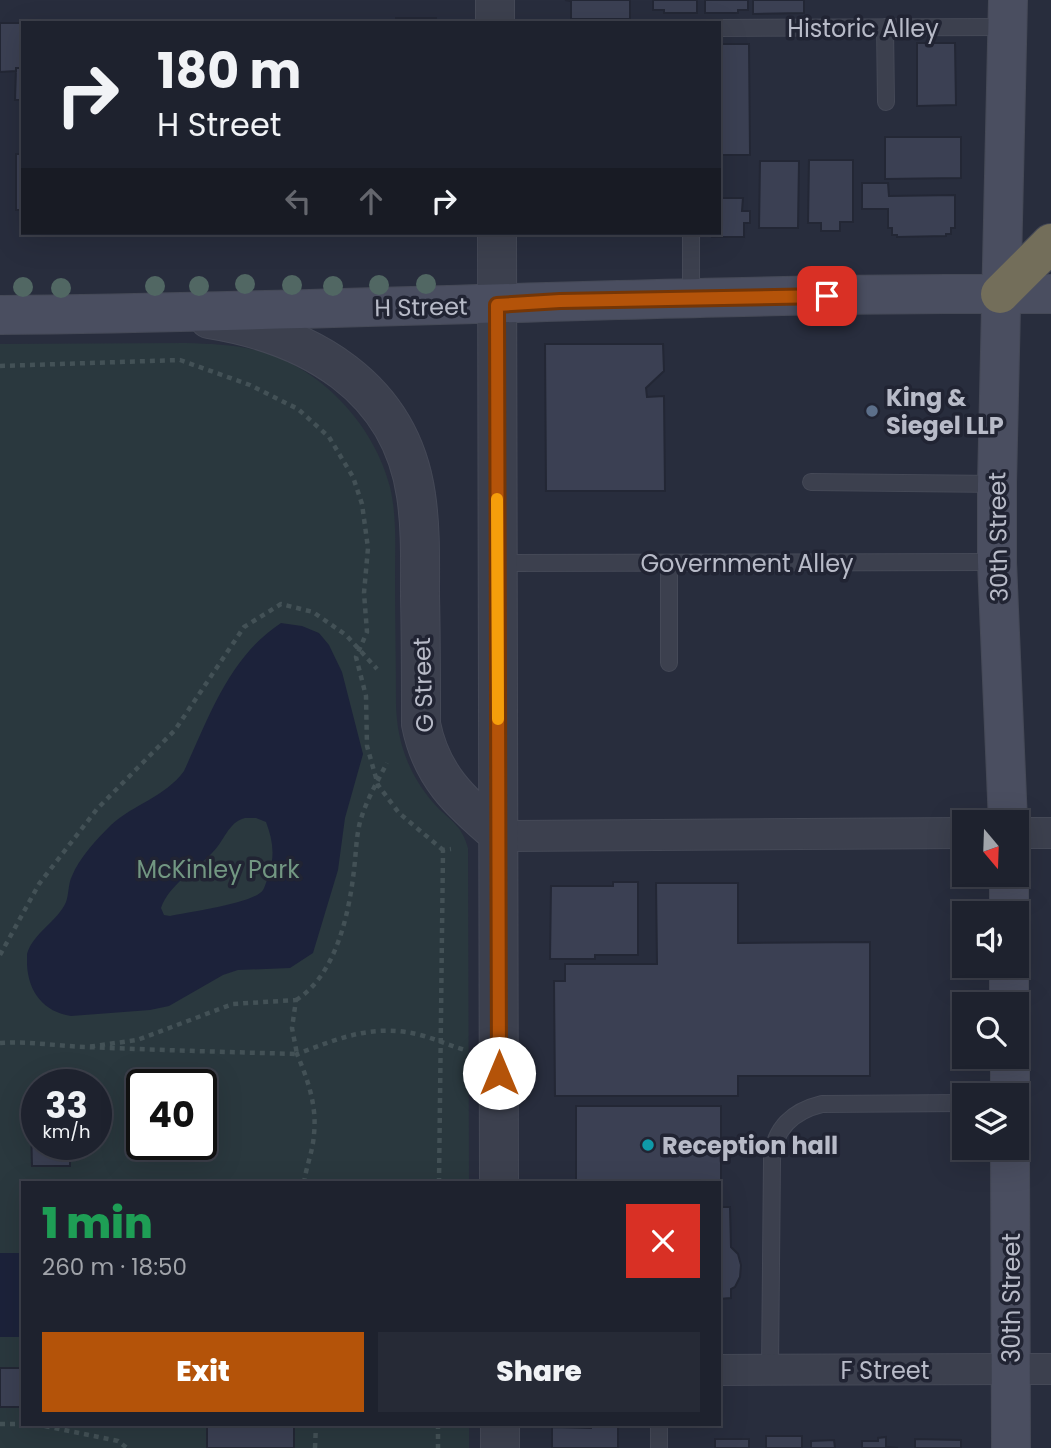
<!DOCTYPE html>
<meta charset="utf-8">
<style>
body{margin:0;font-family:Poppins,sans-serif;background:#262a36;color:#f1f3f6;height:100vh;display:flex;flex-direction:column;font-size:26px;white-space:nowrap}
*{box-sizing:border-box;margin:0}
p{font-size:23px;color:#a1a4aa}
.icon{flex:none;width:38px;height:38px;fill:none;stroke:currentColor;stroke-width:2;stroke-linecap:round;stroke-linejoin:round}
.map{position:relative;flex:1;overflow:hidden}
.side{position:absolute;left:21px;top:1181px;width:700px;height:245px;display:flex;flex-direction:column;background:#1e222e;border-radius:0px;box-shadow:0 7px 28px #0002,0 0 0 2px #3c3f4a}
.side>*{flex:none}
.hud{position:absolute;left:21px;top:21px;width:700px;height:214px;border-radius:0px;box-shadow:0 7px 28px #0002,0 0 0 2px #3c3f4a;background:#1e222e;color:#f1f3f6;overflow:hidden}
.needle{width:46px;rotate:161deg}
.tools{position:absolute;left:952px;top:810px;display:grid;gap:14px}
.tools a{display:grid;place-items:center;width:77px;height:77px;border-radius:0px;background:#1e222e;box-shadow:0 7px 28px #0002,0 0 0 2px #3c3f4a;font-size:35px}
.speed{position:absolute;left:21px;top:1069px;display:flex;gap:14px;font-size:35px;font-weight:700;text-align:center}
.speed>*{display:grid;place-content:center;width:91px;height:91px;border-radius:50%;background:#1e222e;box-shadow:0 7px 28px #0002,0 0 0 2px #3c3f4a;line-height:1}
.speed small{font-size:18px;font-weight:400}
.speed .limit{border:4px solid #111;border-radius:10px;background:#fff;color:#111}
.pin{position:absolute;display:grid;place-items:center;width:60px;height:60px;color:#fff;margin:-30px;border-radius:14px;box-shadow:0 4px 10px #0006}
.me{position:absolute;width:77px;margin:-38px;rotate:0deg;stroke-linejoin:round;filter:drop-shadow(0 0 5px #0008)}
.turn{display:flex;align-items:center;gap:24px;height:147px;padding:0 21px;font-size:32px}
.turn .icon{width:91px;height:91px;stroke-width:2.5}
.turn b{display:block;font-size:49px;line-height:60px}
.lanes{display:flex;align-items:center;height:66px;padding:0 21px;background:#0003;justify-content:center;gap:35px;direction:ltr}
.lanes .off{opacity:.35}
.round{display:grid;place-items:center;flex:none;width:74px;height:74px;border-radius:0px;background:#262a36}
.overview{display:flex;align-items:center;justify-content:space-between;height:119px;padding:0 21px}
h1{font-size:42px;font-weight:800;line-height:52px;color:#1e9e55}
.primary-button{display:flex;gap:14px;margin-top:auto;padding:14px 21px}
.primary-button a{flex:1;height:80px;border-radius:0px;background:#b45309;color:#fff;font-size:28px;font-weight:800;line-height:80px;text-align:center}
.primary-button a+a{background:#262a36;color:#f1f3f6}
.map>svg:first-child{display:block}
</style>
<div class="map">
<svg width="1051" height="1448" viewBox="0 0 1051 1448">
<rect width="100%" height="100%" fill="#282d3d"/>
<!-- green -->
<path fill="#2a383e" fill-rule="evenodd" d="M186 343C209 344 232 344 255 350 319 365 374 424 390 487 397 516 395 548 395 577 395 620 396 662 396 705 397 745 411 780 439 809 454 823 462 827 468 848L469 1183H23V1424L469 1425V1448H0V344ZM37 1085H96V1144H37ZM142 1085H201V1144H142Z"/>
<!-- water -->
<path fill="#1c223a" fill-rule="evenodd" d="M281 623 302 626 319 633 329 645 342 672 363 754 345 818 338 870 313 953 290 968 238 970 223 975 169 1006 150 1010 71 1016C44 1012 28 992 27 964 27 963 27 955 27 954 33 933 58 921 66 902 69 894 68 884 72 876 79 858 97 839 111 825 134 804 165 797 184 771 209 717 229 657 281 623ZM245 818H256L266 822C272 838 275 853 270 870 268 876 266 885 263 890 255 903 188 912 170 916L164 915 161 908C169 885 195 870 212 853 224 842 228 822 245 818Z
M0 1253H23V1337H0Z"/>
<!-- building -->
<path fill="#3b4053" stroke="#232735" stroke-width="2" d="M565 0H630V19H571V1Z
M653 0H697V13H664V10H653Z
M705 0H748V10H738V13H705Z
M753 0H804V13L753 14Z
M396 18H436V23H396Z
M127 21H193V23H127Z
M0 23H20L21 68H16V71L0 72Z
M917 43H955L956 105 917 106Z
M719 44H749L750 155H719Z
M16 68H23V100H15Z
M885 137H961V178L885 179Z
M16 154H23V210H16Z
M809 160H853V222H840V231H821V223H808Z
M760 161H799L798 228H759Z
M862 183H888L889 196 955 195V228H951V234H946V236L897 237V235H892V228H888V209H862Z
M719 198H743L742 211H750V223H744V237H712V233H719Z
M545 344H663L664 371 646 388 647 397 664 396 665 491H546Z
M613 882H638V955H595V959H550L551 886H613Z
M656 883H738V943L870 942V1076H738V1096H555L554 981H565V964H657Z
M576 1106H721V1203H719V1183H576Z
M31 1128H37V1144H70V1166H32Z
M719 1207H730L731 1247 738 1254 741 1265 740 1277 735 1287 731 1289V1298L719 1299Z
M0 1368H23V1407H0Z
M207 1424H294V1448H207Z
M591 1424H618V1448H552V1427L591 1428Z
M766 1436H802V1448H766Z
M886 1437V1447L898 1448H862V1441H878V1438Z
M715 1439H749V1448H715Z
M915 1439 961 1440V1448H915Z
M834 1440 835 1448H811V1441Z"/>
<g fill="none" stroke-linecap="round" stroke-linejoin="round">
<!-- service casing -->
<g stroke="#454957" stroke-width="18">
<path id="service" d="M885 27 886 102
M719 28 1008 27
M691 297V233
M811 482 997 484
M497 563 997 562
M669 564V663
M770 1370 772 1159C774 1128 793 1111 822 1104L964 1103
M659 1424V1448"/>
</g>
<!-- minor casing -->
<g stroke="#454957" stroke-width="32">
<path id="minor" d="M1017 833H1051
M498 834 513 836 964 833
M719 1370 1051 1369"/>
</g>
<!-- tertiary casing -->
<g stroke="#454957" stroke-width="40">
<path id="tertiary" d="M495 23V0
M497 233 499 1183
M209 319C309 335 400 386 416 495 421 528 420 562 420 596 421 638 421 681 421 724 431 775 459 801 498 834
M500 1424V1448"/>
</g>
<!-- secondary casing -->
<g stroke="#454957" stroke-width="40">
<path id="secondary" d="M1008 0 997 484V562L1008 822
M0 315C350 312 700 292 1051 294
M1009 875V914
M1009 966V1004
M1010 1057V1096
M1010 1148 1011 1448"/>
</g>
<!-- motorway casing -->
<g stroke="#444855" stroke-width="40">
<path id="motorway" d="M1000 294 1051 243"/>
</g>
<!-- path -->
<path stroke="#435156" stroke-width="4.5" stroke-dasharray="5 5" stroke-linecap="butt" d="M0 366 180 360 250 385 298 409 329 437 353 477 362 504 368 548 364 593 367 632 356 657 366 696 367 746 378 785 399 813 443 850
M0 955 39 884 97 809 175 730 244 627 281 604 313 612 346 635 377 669
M296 1000C336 975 349 914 354 870 356 854 356 838 360 822 366 801 377 782 387 763
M0 1043C29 1041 57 1046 86 1047 156 1050 227 1052 297 1054L292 1028 296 1000 233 1004 137 1040 87 1047
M304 1183C306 1167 313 1151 314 1134 317 1106 308 1080 297 1054 340 1038 376 1022 424 1036 438 1040 451 1046 465 1050
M439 1183 443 850 451 849
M0 1424H23
M35 1424 118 1441 127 1448
M438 1424V1448
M315 1448 316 1424"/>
<!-- service -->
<use href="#service" stroke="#3c404e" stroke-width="16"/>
<!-- minor -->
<use href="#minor" stroke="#3c404e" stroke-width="30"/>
<!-- tertiary -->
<use href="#tertiary" stroke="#3c404e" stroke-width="38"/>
<!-- secondary -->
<use href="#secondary" stroke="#4a4e60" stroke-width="38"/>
<!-- motorway -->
<use href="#motorway" stroke="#736e5a" stroke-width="38"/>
</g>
<!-- trees -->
<g fill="#516763">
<circle cx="245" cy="284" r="10"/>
<circle cx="426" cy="284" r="10"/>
<circle cx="292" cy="285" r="10"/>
<circle cx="379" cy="285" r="10"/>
<circle cx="155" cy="286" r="10"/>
<circle cx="199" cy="286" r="10"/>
<circle cx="333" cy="286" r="10"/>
<circle cx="23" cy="287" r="10"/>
<circle cx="61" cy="288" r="10"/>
</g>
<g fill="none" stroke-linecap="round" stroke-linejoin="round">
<!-- route casing -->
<g stroke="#753606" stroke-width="18">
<path id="route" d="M499 1073 497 305 560 301 827 296"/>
</g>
<!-- route -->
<use href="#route" stroke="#b45309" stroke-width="12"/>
<!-- slow -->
<path stroke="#f59e0b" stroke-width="12" d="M497 499 498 719"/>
</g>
<!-- markers -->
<circle fill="#5c6f8a" stroke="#212433" stroke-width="2.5" cx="872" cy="411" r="7"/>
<circle fill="#0f9aa8" stroke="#212433" stroke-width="2.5" cx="648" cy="1145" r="7"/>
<g text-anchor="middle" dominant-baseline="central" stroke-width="7" stroke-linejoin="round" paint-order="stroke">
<!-- street labels -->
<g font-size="24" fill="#b8bbc8" stroke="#212433">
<text x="863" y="28">Historic Alley</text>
<text transform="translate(421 307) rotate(-1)">H Street</text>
<text transform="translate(998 537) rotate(-91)">30th Street</text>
<text x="747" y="563">Government Alley</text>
<text transform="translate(423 685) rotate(-92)">G Street</text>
<text transform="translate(1011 1298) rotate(-90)">30th Street</text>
<text x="885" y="1370">F Street</text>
</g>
<!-- poi labels -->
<g font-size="24" font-weight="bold" fill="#b8bbc8" stroke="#212433" text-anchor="start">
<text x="886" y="397">King &amp;<tspan x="886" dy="28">Siegel LLP</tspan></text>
<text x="662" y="1145">Reception hall</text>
</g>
<!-- park labels -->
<g font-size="24" fill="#729782" stroke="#212433">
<text x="218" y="869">McKinley Park</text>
</g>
</g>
</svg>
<div class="tools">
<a><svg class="needle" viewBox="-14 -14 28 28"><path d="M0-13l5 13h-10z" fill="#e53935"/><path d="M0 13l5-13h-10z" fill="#a1a4aa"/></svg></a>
<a><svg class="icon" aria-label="sound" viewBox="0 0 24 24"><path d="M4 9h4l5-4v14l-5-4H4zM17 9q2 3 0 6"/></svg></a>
<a><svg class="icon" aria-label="search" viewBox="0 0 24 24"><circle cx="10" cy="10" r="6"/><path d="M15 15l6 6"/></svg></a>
<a><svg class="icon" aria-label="layers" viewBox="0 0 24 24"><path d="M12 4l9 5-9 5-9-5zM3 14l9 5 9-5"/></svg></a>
</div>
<div class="speed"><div>33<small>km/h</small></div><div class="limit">40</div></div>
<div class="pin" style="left:827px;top:296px;background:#d93025"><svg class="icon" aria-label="arrive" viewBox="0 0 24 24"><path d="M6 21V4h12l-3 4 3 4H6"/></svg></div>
<svg class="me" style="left:499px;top:1073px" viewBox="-20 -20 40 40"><circle r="19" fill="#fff"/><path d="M0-13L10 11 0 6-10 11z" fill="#b45309"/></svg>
<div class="hud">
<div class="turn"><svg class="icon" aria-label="right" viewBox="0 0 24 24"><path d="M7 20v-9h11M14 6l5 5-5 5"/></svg><div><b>180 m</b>H Street</div></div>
<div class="lanes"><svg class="icon off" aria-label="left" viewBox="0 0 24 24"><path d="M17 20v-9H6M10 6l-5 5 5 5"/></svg><svg class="icon off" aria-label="ahead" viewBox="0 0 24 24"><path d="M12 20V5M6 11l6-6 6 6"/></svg><svg class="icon" aria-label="right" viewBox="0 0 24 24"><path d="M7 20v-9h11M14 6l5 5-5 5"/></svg></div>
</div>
<section class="side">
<div class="overview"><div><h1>1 min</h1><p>260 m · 18:50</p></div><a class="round" style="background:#d93025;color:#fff"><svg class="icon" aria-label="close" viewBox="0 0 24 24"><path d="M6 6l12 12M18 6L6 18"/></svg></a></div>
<div class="primary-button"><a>Exit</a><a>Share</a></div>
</section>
</div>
